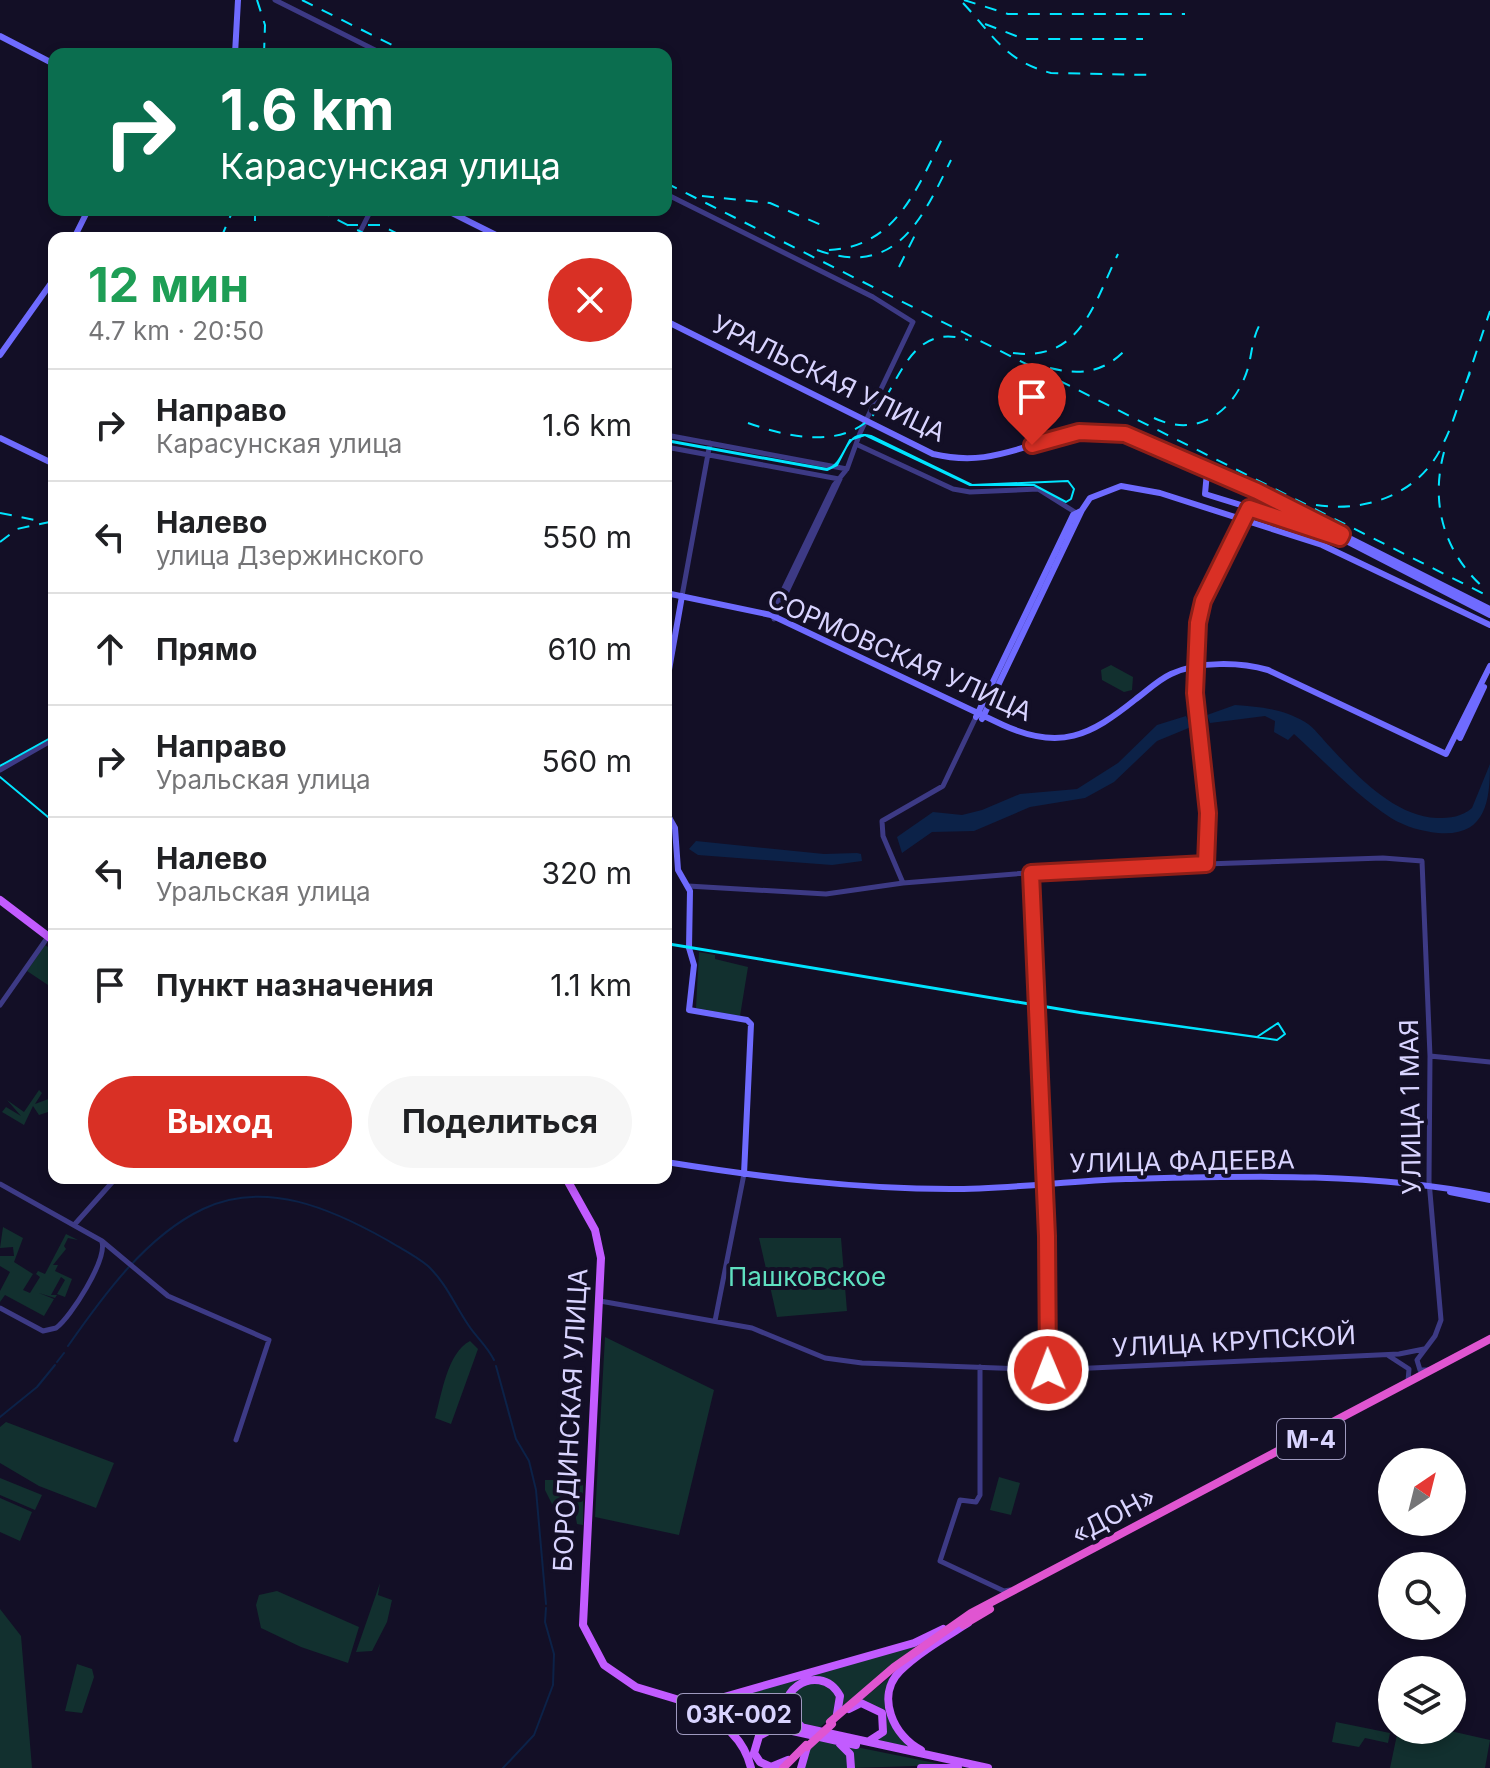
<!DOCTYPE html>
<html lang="ru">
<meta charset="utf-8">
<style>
body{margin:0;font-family:Inter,sans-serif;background:#f6f6f6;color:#202124;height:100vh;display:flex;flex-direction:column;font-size:30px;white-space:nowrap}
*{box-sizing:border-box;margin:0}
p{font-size:26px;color:#757577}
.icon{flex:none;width:44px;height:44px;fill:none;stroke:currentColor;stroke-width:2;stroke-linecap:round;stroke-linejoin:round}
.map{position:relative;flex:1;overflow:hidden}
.details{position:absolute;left:48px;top:232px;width:624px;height:952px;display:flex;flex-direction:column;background:#fff;border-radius:16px;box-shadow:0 4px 12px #0003}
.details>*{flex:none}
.top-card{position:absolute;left:48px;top:48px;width:624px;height:168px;border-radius:16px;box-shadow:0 4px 12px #0003;background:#0b6e4f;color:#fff;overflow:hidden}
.needle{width:52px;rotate:35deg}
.buttons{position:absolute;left:1378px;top:1448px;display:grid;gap:16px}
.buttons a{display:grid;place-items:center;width:88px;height:88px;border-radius:50%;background:#fff;box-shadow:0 4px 12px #0003;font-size:40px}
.pin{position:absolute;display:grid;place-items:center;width:68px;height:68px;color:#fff;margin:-82px -34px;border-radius:50% 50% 50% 0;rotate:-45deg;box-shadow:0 0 8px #0007}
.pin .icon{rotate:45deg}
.me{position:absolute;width:88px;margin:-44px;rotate:359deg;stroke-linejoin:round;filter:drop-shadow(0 0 6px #0008)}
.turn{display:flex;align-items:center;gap:28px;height:168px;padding:0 40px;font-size:36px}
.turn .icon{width:104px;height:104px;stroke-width:2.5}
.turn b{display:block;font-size:56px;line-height:68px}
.round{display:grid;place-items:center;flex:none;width:84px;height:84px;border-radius:42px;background:#f6f6f6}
.overview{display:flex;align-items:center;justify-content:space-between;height:136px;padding:0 40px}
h1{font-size:48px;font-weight:700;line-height:60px;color:#1e9e55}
.button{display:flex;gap:16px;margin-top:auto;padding:16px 40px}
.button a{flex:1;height:92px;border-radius:48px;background:#d93025;color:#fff;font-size:32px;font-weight:700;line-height:92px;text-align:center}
.button a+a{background:#f6f6f6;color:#202124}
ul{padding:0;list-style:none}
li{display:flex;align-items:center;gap:24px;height:112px;padding:0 40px;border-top:2px solid #e0e0e0}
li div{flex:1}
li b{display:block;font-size:30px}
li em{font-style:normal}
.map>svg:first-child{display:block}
</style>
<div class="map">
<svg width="1490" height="1768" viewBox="0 0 1490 1768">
<rect width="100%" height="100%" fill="#130f26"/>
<!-- green -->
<path fill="#12302f" d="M1111 665 1133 677 1132 690 1124 692 1102 680 1101 670Z
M45 945 54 951V989L27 971Z
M699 952 715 955V959L748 967 740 1016 696 1008Z
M39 1090 42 1093 35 1104 54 1097V1110L39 1115 33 1106 24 1125 2 1112 6 1107 21 1116 7 1100 24 1112Z
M3 1227 23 1238 14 1262 33 1274 23 1290 30 1293 40 1277 36 1274 38 1271 45 1274 66 1234 78 1240 68 1238 64 1246 66 1249 53 1265H58L55 1271 72 1279 65 1297 57 1294 65 1280 61 1277 51 1295H57L55 1298 39 1293 54 1299 44 1316 5 1295 0 1302V1291L10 1272 0 1266V1256H14L13 1247 0 1248Z
M759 1238H841L847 1311 777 1317Z
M605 1337 714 1390 679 1535 595 1517Z
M470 1341 478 1349 451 1424 435 1418C442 1394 447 1353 470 1341Z
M6 1422 114 1463 96 1508 39 1486 0 1463V1427Z
M999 1477 1020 1483 1011 1515 990 1510Z
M0 1478 42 1495 35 1510 0 1495Z
M545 1480H583V1525L577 1524 574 1507 553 1506 545 1490Z
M0 1498 32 1512 20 1541 0 1532Z
M380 1583 378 1595 392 1600 387 1622 372 1651 356 1652Z
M277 1591 359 1627 348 1663 301 1647 261 1628 256 1605 259 1595Z
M0 1609 21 1636 32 1768H0Z
M927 1640 842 1708V1701L823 1678 789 1688 792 1722 704 1702Z
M77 1664 92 1669 94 1677 82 1713 65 1711Z
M901 1668 895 1676 889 1715 916 1750 873 1741 880 1737 879 1708 860 1701Z
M803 1683 829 1684 838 1699 833 1716 819 1728 805 1725 788 1708 791 1692Z
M1336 1722 1390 1733 1388 1743 1365 1738 1359 1747 1332 1742Z
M1398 1730H1446L1490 1740 1485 1768H1390Z
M819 1739 834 1743 849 1755 848 1768H803L805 1754Z
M846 1745 945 1765 852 1768Z"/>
<!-- water -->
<path fill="#0c2248" d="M1235 705C1262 707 1283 709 1305 722 1314 727 1323 740 1331 748 1359 778 1395 816 1437 818 1450 818 1462 817 1472 808L1490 764C1490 803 1485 837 1438 833 1421 831 1406 827 1391 818 1356 795 1325 762 1294 734L1288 740 1274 732 1275 721 1265 716 1210 723 1207 715Z
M1186 716 1191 727 1157 741 1114 782 1085 798 1030 807 974 831 932 832 902 853 897 837 933 812 962 815 982 810 1020 794 1077 789 1118 763 1157 725Z
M696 841 824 854 857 853 861 854 862 861 832 865 698 855 689 849Z"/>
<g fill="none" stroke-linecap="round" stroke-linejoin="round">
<!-- stream -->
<path stroke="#0c2248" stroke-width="2" d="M68 1346C103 1296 146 1236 203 1209 265 1179 332 1209 387 1240 400 1248 416 1256 428 1266 447 1284 455 1306 469 1326 477 1338 487 1346 494 1360
M57 1362 64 1353
M496 1366 516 1439 529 1461 536 1490 546 1604
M0 1417 37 1387 55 1365
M503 1768 534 1735 553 1685 554 1654 545 1622 546 1608"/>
<!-- tertiary -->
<path stroke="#3d3a85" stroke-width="5" d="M275 0 383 54
M666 194 873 297 913 322 860 433 847 469 834 485 773 611 774 619 840 479
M357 238 371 210
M666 435 847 469
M858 445 953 489 970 492 1038 489 1078 514
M666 447 839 479
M682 596 710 443
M1198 667V623L1202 604 1249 508
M0 770 54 739
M1206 864 1208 813 1195 693 1194 616 1243 506
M1031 873 1047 1236 1048 1370
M903 883 883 836 882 821 943 786 976 717
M688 886 826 894 903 883 1088 868 1383 858 1422 861 1430 1056 1429 1181 1441 1320 1435 1336 1417 1360 1420 1370H1428
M0 1005 45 941
M1430 1056 1490 1062
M0 1184 102 1241 168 1296 269 1340 236 1440
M75 1224 116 1178
M600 1301 752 1328 825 1358 862 1363 1048 1370 1399 1354 1424 1349
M0 1308 43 1331 56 1328C71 1317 107 1260 102 1242
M715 1321 744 1174
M1389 1356 1409 1369 1408 1381
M980 1367V1495L976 1502 960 1500 940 1561 1004 1591 1010 1590"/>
<!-- secondary -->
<path stroke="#6f6bff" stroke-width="6" d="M0 36 54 64
M235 54 238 0
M446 210 502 238
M74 238 88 210
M666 321 933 454C987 467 1016 447 1066 436 1114 425 1167 445 1207 472L1205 494 1329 532 1490 615
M0 355 54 279
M0 438 54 464
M1206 469 1258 492 1490 609
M666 593 771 615 1003 725C1060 751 1090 736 1136 699 1147 691 1158 680 1171 674 1199 661 1240 662 1268 670L1446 754 1490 666
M666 687 682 596
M976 717 1073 515 1081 511
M982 719 1082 510 1090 498 1121 486 1160 493 1322 545 1490 625
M1460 738 1484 687
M666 812 675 828 678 870 690 891 689 948 694 965 689 1010 747 1020 751 1024 744 1174
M666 1162C760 1177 855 1189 950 1189 1009 1189 1068 1181 1126 1179 1247 1176 1371 1172 1490 1196
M1450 1192 1490 1200"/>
<!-- primary -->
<path stroke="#c25bff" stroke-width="8" d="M0 900 54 941
M566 1178 595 1230 601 1258 583 1625 604 1665 636 1687 686 1702 988 1768
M696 1702 724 1697 914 1643 943 1629
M692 1707C720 1719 744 1737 751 1768
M849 1709 861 1703 882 1713 883 1732 869 1741
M800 1725C761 1698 819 1657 840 1696L837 1714
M779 1728 856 1745
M782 1730 772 1729 759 1736 754 1753 760 1762 771 1767 788 1760
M840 1744 850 1754 851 1768
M921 1750C894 1737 875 1696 900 1671 919 1652 946 1637 968 1623
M801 1768 807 1747
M921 1768H958"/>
<!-- trunk -->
<path stroke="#e055d1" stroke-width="8" d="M963 1625 990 1609
M830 1722 894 1667 971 1613 1490 1339
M783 1768 806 1745"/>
<!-- tram -->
<path stroke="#00e5ff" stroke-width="2" d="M666 440 827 469C848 463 842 429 871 436L972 485 1068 481 1074 489 1071 499 1066 502 1034 485H970L865 435 850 440 837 465 827 470 666 441
M0 766 54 736
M0 777 54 822
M666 943 1080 1012 1257 1037 1278 1023 1285 1034 1277 1040 1080 1013 666 944"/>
<!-- rail -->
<path stroke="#00e5ff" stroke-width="2" stroke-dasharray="12 10" stroke-linecap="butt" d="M257 0 265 25 264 54
M302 0 410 54
M964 0 1008 14H1185
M963 3C993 35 1005 61 1051 73L1153 75
M985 24 1024 39H1143
M666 183 1490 597
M702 196 770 203 826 227
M255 210V221
M318 210 373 238
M346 225H380L406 238
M221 238 233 210
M817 250C896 278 921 221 951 160
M829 250C896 247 917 188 943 137
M899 267 917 231
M1013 353C1081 362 1094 303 1118 254
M1050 368C1082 376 1106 372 1128 347
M1466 383 1490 311
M1154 418C1198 439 1235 411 1248 368 1252 353 1252 340 1259 326
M748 423C782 435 830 447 862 425 899 401 902 319 968 340
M1444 452C1430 504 1444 553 1485 589
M1316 505C1368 513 1422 493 1444 442 1455 420 1460 396 1470 373
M0 513 35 520
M0 542 17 529 54 521"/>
<!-- trunk-bridge -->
<path stroke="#e055d1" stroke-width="8" d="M807 1747 832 1724"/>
</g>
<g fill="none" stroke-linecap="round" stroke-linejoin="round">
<!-- route casing -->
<g stroke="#8d1f18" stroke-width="20">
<path id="route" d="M1032 445 1079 432 1125 434 1257 491 1342 534 1340 538 1249 508 1203 601 1198 623 1195 693 1208 813 1206 864 1031 873 1047 1236 1048 1370"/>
</g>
<!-- route -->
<use href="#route" stroke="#d93025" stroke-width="14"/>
</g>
<g text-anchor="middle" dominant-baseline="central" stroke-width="8" stroke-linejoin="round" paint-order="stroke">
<!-- shield labels -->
<g fill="#130f26" stroke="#9e99be" stroke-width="2">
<rect x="1277" y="1419" width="68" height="40" rx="6"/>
<rect x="677" y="1694" width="124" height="40" rx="6"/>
</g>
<g font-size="24" font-weight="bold" fill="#d9d4ff">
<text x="1311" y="1439">М-4</text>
<text x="739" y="1714">03К-002</text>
</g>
<!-- street labels -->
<g font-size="26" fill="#d9d4ff" stroke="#130f26">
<text transform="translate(829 378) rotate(26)">УРАЛЬСКАЯ УЛИЦА</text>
<text transform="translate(900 655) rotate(24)">СОРМОВСКАЯ УЛИЦА</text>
<text transform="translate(1410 1107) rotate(-91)">УЛИЦА 1 МАЯ</text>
<text transform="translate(1182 1161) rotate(-1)">УЛИЦА ФАДЕЕВА</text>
<text transform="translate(1234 1341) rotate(-3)">УЛИЦА КРУПСКОЙ</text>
<text transform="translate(570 1420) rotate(-87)">БОРОДИНСКАЯ УЛИЦА</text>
<text transform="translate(1113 1515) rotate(-28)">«ДОН»</text>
</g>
<!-- park labels -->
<g font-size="26" fill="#5fe0c0" stroke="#130f26">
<text x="807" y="1276">Пашковское</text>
</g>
</g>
</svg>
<div class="buttons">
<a><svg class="needle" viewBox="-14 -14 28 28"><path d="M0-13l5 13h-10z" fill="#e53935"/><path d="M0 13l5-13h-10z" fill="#757577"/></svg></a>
<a><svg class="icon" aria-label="search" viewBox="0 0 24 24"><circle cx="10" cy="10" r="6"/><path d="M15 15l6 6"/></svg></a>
<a><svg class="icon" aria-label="layers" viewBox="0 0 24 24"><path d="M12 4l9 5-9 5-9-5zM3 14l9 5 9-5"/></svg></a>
</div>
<div class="pin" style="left:1032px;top:445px;background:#d93025"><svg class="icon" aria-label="arrive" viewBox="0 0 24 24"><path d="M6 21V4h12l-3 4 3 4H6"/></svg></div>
<svg class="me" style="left:1048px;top:1370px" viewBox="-20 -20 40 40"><circle r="17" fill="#d93025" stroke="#fff" stroke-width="3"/><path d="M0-11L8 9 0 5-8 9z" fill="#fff"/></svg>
<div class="top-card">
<div class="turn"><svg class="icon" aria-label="right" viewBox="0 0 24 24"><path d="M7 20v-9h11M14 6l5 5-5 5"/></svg><div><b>1.6 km</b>Карасунская улица</div></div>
</div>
<section class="details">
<div class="overview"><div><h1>12 мин</h1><p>4.7 km · 20:50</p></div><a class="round" style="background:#d93025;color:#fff"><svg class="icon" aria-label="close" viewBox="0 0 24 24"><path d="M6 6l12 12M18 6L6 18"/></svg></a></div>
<ul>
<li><svg class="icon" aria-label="right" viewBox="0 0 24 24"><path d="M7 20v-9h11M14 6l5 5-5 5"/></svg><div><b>Направо</b><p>Карасунская улица</p></div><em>1.6 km</em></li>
<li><svg class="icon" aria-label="left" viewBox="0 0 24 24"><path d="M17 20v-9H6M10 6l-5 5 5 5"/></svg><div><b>Налево</b><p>улица Дзержинского</p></div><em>550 m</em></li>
<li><svg class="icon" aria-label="ahead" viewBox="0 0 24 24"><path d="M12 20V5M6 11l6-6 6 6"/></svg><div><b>Прямо</b></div><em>610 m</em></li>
<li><svg class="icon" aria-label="right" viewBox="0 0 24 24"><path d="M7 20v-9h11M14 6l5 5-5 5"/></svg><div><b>Направо</b><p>Уральская улица</p></div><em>560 m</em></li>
<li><svg class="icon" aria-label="left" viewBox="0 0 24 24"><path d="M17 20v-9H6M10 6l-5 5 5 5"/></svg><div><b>Налево</b><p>Уральская улица</p></div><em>320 m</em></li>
<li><svg class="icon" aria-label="arrive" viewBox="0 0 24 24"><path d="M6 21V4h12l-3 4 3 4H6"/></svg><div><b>Пункт назначения</b></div><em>1.1 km</em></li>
</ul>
<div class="button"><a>Выход</a><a>Поделиться</a></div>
</section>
</div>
